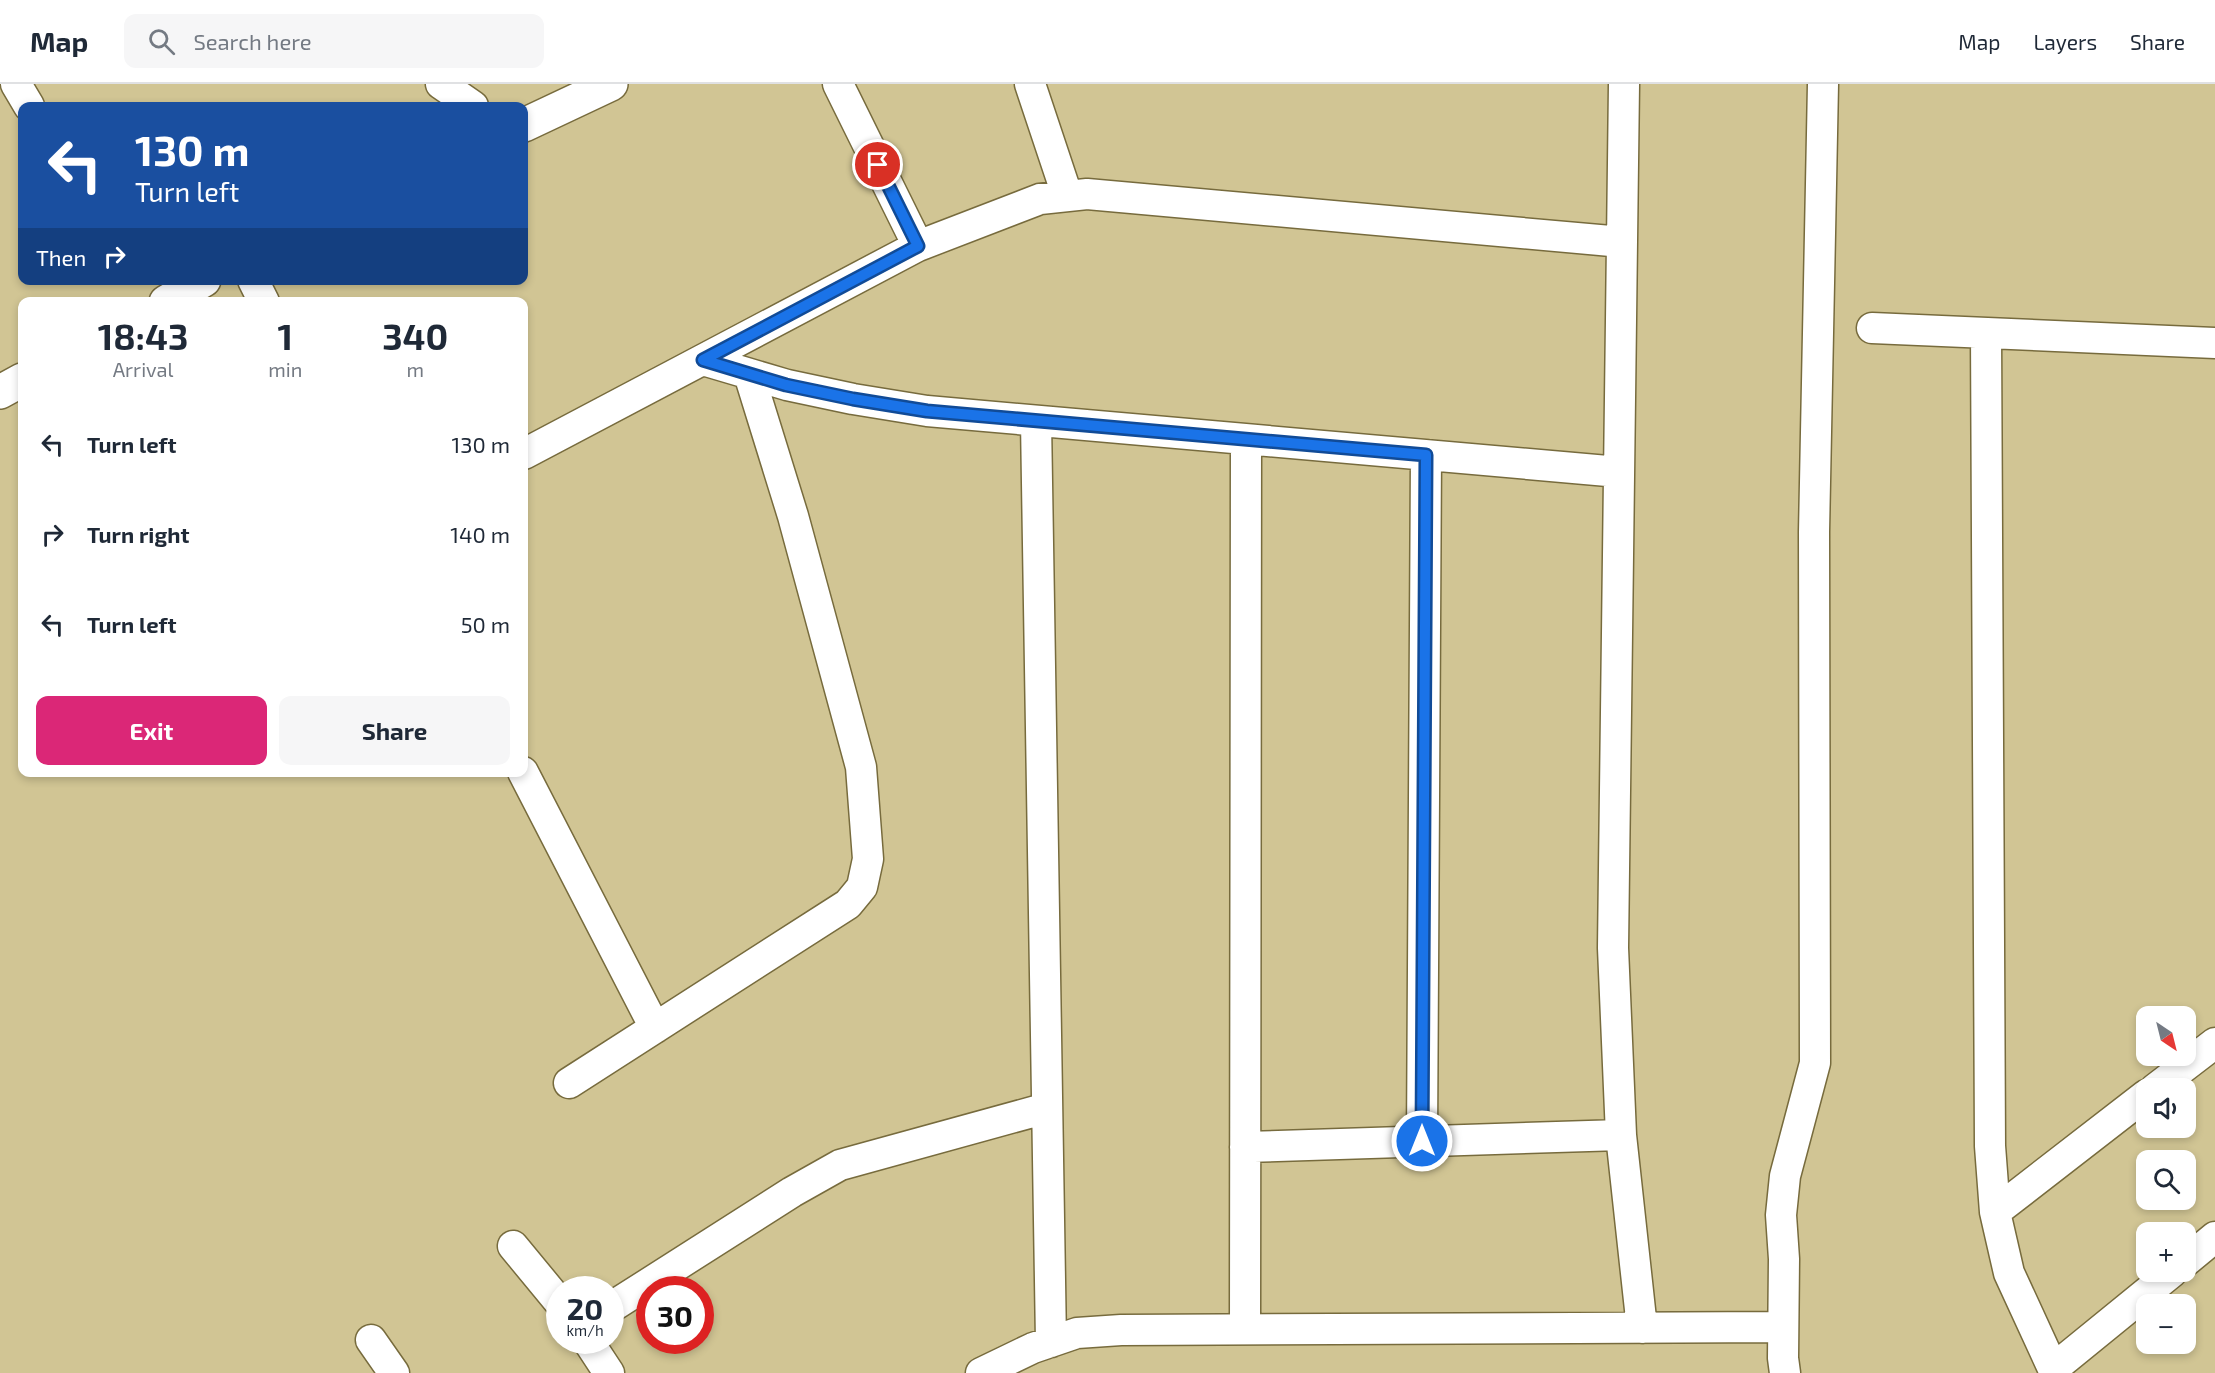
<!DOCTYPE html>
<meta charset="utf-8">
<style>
body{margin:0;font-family:"Exo 2",sans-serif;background:#f6f6f7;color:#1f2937;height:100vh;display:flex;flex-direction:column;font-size:22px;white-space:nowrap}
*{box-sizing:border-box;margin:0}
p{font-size:20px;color:#747a83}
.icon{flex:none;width:33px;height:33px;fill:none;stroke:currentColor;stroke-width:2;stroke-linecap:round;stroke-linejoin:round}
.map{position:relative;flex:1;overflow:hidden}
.sheet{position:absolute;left:18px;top:213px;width:510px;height:480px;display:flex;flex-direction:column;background:#fff;border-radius:12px;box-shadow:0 3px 9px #0003}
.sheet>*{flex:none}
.hud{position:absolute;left:18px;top:18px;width:510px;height:183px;border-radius:12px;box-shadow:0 3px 9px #0003;background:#1a4fa0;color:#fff;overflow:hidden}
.needle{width:39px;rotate:145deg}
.fabs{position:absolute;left:2136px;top:922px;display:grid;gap:12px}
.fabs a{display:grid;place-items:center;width:60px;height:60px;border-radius:12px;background:#fff;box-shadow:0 3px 9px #0003;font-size:30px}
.speed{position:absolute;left:546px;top:1192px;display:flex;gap:12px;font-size:30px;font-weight:700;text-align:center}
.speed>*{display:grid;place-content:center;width:78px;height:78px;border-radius:50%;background:#fff;box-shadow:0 3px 9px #0003;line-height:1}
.speed small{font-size:15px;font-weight:400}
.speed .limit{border:9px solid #d22;background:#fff;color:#111}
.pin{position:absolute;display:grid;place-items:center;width:51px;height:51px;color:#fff;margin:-26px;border:3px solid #fff;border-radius:50%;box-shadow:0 2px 6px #0007}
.me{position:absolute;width:66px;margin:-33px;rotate:0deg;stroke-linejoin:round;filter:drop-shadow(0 0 4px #0008)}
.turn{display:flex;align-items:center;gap:21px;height:126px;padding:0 18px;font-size:27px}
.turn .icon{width:78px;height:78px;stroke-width:2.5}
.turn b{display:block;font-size:42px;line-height:51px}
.then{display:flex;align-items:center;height:57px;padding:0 18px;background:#0003;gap:12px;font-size:22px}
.eta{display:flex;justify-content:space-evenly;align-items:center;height:102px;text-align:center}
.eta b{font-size:36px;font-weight:700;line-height:42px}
.primary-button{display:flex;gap:12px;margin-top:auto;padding:12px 18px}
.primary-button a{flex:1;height:69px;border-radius:12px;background:#db2777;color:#fff;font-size:24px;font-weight:700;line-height:69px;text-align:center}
.primary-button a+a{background:#f6f6f7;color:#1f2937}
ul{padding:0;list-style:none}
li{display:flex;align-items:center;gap:18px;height:90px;padding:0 18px}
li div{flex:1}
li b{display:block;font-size:22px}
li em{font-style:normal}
header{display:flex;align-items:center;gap:36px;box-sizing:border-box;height:84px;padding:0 30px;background:#fff;border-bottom:2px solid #e0e1e3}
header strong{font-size:28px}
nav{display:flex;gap:33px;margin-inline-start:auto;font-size:21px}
.search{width:420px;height:54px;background:#f6f6f7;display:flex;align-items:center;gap:15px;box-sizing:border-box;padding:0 21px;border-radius:12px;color:#747a83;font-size:22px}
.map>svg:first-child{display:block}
</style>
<header>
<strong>Map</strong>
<div class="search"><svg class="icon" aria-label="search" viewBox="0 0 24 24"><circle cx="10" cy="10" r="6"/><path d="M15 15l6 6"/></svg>Search here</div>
<nav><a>Map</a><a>Layers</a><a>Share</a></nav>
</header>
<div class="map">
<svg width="2215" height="1289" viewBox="0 0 2215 1289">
<rect width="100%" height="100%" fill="#d1c594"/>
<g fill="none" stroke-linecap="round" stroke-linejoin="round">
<!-- minor casing -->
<g stroke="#776b3d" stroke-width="33">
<path id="minor" d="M16 0 29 22
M441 0 473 22
M838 0 918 162
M1030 0 1067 111
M1624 0 1613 864 1621 1051 1642 1244
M253 196 264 218
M1872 244 2215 259
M1986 249 1990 1062 1995 1128 2009 1189 2055 1289
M703 276 787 301 853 315 927 327 1619 388
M1036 337 1051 1258
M524 370 918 162 1040 115 1087 110 1622 158
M523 688 655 944
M569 999 848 820 862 803 868 775 861 683 793 432 749 290
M2155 1005 2215 959
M1422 1057 1426 371
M1245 1063 1621 1051
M1995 1128 2146 1011
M513 1162 560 1219
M2186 1177 2215 1153
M610 1224 792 1108 840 1081 1047 1024
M1245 1245 1246 355
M371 1256 394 1289
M588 1257 609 1289
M2053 1285 2172 1188
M981 1289 1033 1264 1077 1249 1121 1246 1783 1243
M1785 1289 1783 1274 1784 1175 1781 1131 1785 1092 1815 979 1814 448 1823 0"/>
</g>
<!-- tertiary casing -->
<g stroke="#776b3d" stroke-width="36">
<path id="tertiary" d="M524 41 611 0
M166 218 204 196
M0 308 22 296"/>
</g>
<!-- minor -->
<use href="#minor" stroke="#fff" stroke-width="30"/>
<!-- tertiary -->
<use href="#tertiary" stroke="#fff" stroke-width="33"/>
</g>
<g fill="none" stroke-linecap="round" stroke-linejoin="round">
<!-- route casing -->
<g stroke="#114b97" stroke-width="15">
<path id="route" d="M878 81 918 162 703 276 786 301 853 315 927 327 1426 371 1422 1057"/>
</g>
<!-- route -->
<use href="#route" stroke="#1a73e8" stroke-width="10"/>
</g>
</svg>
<div class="fabs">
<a><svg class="needle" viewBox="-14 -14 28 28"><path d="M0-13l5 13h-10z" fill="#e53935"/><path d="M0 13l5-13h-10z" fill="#747a83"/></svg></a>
<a><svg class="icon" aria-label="sound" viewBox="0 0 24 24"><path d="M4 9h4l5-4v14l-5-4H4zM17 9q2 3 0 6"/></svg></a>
<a><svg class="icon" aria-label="search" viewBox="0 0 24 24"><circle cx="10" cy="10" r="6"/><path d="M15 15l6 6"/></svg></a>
<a>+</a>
<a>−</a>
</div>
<div class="speed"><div>20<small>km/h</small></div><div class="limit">30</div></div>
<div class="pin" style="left:878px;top:81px;background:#d93025"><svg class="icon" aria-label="arrive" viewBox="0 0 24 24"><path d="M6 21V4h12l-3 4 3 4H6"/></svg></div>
<svg class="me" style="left:1422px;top:1057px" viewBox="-20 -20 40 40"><circle r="17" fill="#1a73e8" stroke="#fff" stroke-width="3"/><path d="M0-11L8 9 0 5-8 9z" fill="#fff"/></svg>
<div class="hud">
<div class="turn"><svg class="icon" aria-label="left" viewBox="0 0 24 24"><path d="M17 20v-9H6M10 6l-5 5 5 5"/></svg><div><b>130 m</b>Turn left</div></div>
<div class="then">Then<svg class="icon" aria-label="right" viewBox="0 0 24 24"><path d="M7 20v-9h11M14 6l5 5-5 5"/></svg></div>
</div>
<section class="sheet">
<div class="eta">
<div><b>18:43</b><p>Arrival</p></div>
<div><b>1</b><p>min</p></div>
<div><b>340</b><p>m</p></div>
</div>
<ul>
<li><svg class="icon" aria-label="left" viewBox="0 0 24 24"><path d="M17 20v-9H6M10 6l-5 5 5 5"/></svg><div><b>Turn left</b></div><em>130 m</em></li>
<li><svg class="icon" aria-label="right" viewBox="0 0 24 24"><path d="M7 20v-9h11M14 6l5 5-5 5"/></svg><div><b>Turn right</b></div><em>140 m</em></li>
<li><svg class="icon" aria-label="left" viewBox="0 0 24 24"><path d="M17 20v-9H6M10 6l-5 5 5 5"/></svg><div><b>Turn left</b></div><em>50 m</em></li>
</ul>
<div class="primary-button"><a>Exit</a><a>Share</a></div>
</section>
</div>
